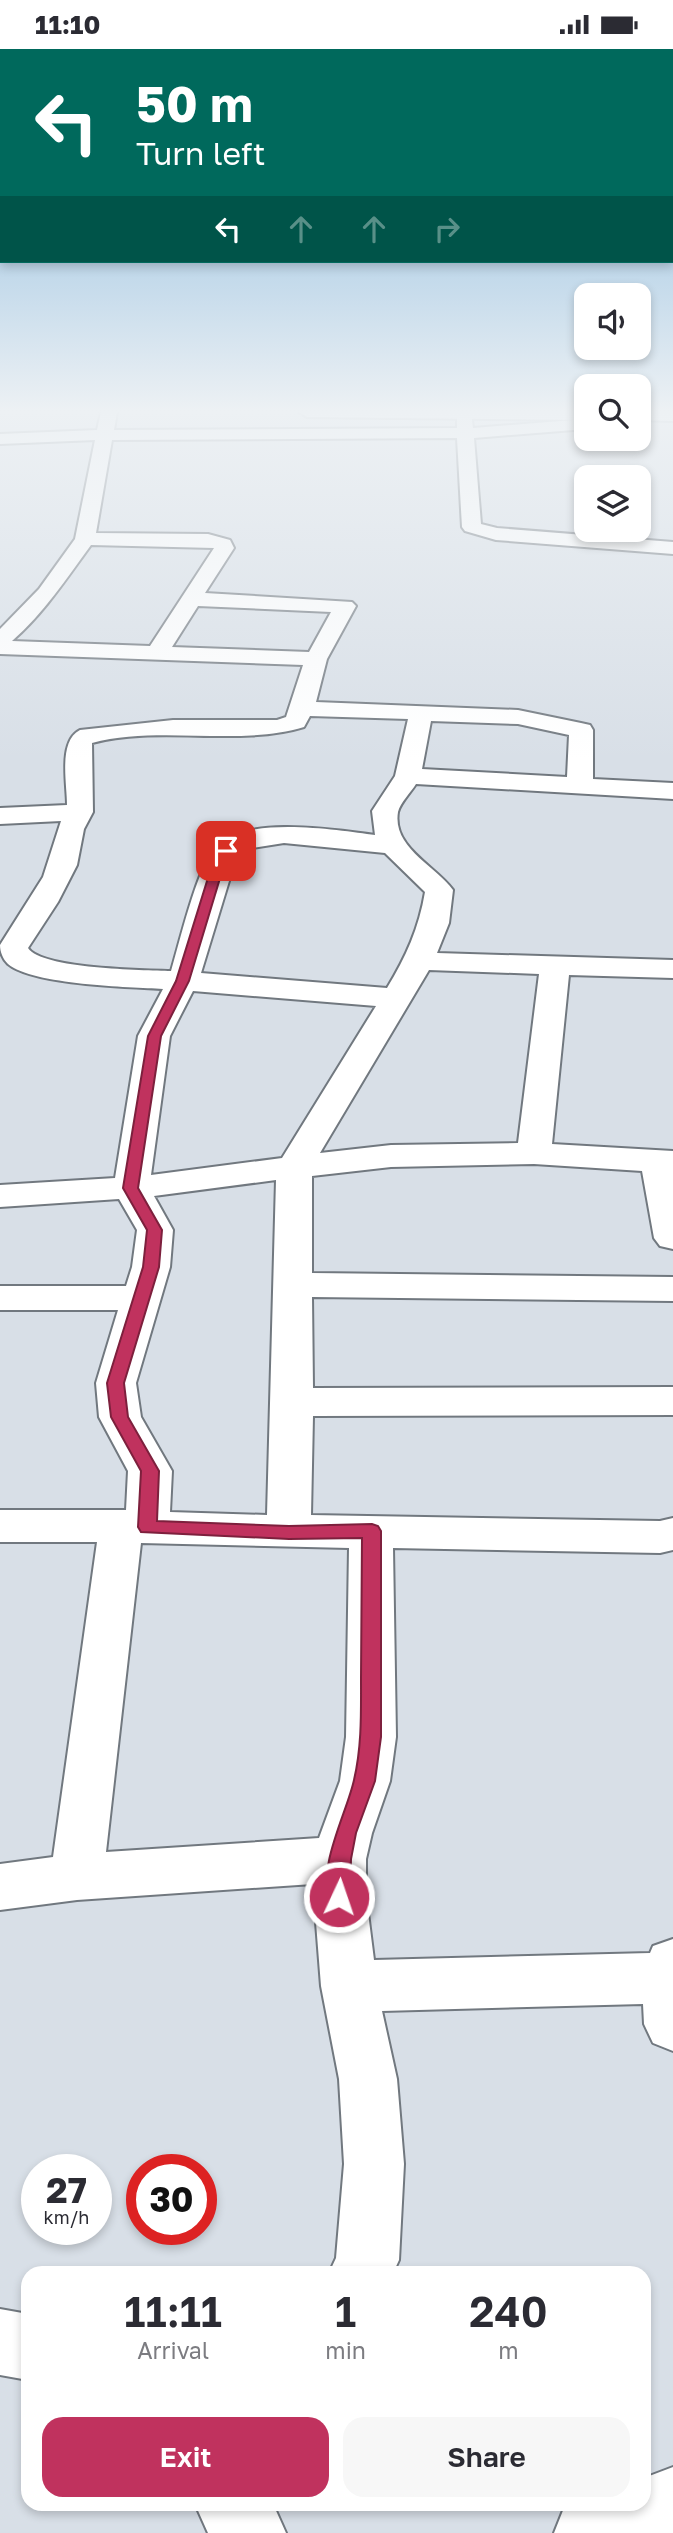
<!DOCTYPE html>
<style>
body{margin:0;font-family:"Golos Text",sans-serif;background:#f7f7f7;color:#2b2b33;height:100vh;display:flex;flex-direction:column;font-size:26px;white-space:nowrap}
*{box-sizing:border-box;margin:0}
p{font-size:23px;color:#7c7c81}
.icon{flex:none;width:38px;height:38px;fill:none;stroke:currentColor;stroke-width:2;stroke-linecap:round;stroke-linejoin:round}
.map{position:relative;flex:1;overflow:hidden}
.sheet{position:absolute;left:21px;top:2217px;width:630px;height:245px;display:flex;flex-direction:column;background:#fff;border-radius:21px;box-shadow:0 4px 10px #0003}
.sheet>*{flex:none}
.top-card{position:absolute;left:0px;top:0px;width:674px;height:214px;box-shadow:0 4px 10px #0003;background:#00695c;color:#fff;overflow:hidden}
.buttons{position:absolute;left:574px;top:234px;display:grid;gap:14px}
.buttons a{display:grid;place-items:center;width:77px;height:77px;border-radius:14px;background:#fff;box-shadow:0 4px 10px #0003;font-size:35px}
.speed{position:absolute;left:21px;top:2105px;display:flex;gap:14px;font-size:35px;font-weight:700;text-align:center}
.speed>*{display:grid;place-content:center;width:91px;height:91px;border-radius:50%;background:#fff;box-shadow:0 4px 10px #0003;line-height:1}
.speed small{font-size:18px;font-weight:400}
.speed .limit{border:10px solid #d22;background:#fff;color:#111}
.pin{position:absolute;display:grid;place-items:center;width:60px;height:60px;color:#fff;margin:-30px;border-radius:14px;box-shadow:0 4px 10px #0006}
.me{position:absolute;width:77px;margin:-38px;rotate:3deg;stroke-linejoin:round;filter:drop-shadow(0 0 5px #0008)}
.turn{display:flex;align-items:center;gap:24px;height:147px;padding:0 21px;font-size:32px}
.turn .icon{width:91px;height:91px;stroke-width:2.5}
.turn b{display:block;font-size:49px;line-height:60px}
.lanes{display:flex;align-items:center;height:66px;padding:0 21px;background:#0003;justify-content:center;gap:35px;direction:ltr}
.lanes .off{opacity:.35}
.eta{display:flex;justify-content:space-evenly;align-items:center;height:119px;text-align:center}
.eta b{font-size:42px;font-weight:600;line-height:49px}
.button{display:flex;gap:14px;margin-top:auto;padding:14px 21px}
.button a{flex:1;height:80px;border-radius:21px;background:#c0325e;color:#fff;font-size:28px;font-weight:600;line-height:80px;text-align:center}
.button a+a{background:#f7f7f7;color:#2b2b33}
.status{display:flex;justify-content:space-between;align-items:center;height:49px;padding:0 35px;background:#fff;direction:ltr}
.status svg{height:19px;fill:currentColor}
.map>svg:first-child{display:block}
</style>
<div class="status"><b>11:10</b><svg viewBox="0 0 49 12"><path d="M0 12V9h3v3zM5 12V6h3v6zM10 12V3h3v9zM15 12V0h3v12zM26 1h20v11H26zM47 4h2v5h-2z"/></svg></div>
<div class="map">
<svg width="673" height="2484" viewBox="0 0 673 2484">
<rect width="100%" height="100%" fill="#d8dfe7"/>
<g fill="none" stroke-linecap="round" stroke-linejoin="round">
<!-- minor casing -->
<g stroke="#71787f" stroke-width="4">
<path id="minor" d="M101 363H117L114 381 457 379V363H471L473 379 586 370V380L474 389 481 475 497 479 673 493V505L496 491 465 482 462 478 457 389 112 391 96 484 208 485 230 491 234 499 205 544 352 553 356 557 327 610 316 653 518 661 581 674 590 676 593 681V730L673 734V750L416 735C411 743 400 754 398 763 392 799 436 817 453 841L449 874 437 904 673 911V929L569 926 552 1095 673 1102V1200L660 1197 654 1189 642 1122 534 1115 391 1118 312 1127V1224L673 1228V1252L312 1248 313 1339 673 1338V1366L313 1367 311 1466 660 1472 673 1469V1501L660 1504 393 1499 396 1688 390 1732 372 1784 366 1810V1848L374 1911 650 1904 653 1897 673 1890V2002L653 1994 644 1975 643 1955 382 1962 397 2030 404 2115 399 2211 393 2224H329L336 2209 344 2115 339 2030 321 1937 313 1835 77 1851 0 1861V1815L53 1808 97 1493H0V1461H126L128 1422 99 1368 96 1334 118 1261H0V1237H126L132 1218 137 1181 119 1150 0 1158V1136L115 1129 138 987 163 940C130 938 33 936 8 915 3 910 0 903 0 896L43 828 61 772 0 775V759L67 756C67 734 58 692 80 681L173 671H277L286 668 303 616 0 605V580L39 540 75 490 95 391 0 395V385L97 381ZM91 496 214 499 150 597 12 592C44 564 66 530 91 496ZM198 557 331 563 309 603 172 598ZM310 667 408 670 395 727 372 762 375 786C337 781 241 765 214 800 196 823 180 892 171 922 143 921 42 920 28 899L58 853 77 816 84 780 93 763 92 694C159 676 239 698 304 678ZM431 672 518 675 569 686 567 728 422 720ZM284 794 385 804 425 843C419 879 406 908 387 939L201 924 236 809 252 799ZM429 921 539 925 518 1094 391 1096 320 1104ZM193 942 376 957 282 1109 151 1126 170 987ZM276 1131 267 1466 170 1463 172 1422 141 1368 136 1334 170 1218 173 1181 154 1147ZM141 1494 349 1499 346 1688 340 1732 319 1789 106 1803Z
M0 2260 28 2265V2331L0 2326Z
M673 2418V2484H554L564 2459 574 2455H644V2429Z
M195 2455H273L286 2484H208Z"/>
</g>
<!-- tertiary casing -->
<g stroke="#71787f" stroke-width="4">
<path id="tertiary" d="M299 363H586V371L307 368Z
M639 363H673V372L639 371Z"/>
</g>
<!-- minor -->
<use href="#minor" fill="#fff" fill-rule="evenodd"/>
<!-- tertiary -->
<use href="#tertiary" fill="#fff" fill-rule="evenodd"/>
</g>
<!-- sky -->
<linearGradient id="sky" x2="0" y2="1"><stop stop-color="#7cb2db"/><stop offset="0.51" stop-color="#edf1f4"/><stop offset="1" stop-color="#edf1f4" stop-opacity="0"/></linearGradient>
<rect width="673" height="710" fill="url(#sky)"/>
<!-- route -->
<path fill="#c0325e" stroke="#7d203d" stroke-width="2" d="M222 800 232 802 224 816 189 932 161 987 138 1139 162 1181 159 1218 124 1334 128 1368 159 1422 157 1472 289 1477 372 1475 378 1477 381 1482V1688L375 1732 356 1784 351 1810 350 1848 346 1855 339 1858 331 1855C315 1821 347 1764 354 1731 362 1697 361 1663 361 1629 361 1582 362 1535 362 1489L289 1490 141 1483 138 1478 141 1422 111 1368 107 1334 143 1218 147 1181 123 1139 148 987 176 932 212 816Z"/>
</svg>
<div class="buttons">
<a><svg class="icon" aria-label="sound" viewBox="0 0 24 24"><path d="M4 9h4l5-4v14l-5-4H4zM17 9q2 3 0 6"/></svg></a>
<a><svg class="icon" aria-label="search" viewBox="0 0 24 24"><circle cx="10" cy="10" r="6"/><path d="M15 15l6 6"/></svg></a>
<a><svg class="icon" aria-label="layers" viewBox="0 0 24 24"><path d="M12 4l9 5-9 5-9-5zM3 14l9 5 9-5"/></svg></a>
</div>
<div class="speed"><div>27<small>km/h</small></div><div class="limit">30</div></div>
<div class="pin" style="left:226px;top:802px;background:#d93025"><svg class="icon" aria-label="arrive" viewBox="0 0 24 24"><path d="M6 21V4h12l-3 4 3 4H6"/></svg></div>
<svg class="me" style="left:339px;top:1848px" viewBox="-20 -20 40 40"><circle r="17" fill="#c0325e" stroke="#fff" stroke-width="3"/><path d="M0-11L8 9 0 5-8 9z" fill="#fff"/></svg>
<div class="top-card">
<div class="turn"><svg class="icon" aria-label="left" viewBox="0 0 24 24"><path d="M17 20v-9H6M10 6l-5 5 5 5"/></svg><div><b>50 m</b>Turn left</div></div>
<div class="lanes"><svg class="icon" aria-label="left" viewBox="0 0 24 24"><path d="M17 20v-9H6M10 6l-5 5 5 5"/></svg><svg class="icon off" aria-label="ahead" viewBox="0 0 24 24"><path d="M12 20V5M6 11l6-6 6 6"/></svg><svg class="icon off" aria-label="ahead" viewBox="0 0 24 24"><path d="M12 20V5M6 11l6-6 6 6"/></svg><svg class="icon off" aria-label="right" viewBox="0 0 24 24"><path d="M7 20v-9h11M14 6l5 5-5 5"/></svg></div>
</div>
<section class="sheet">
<div class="eta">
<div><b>11:11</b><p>Arrival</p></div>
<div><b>1</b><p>min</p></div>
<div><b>240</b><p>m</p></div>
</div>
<div class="button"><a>Exit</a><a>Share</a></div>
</section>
</div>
